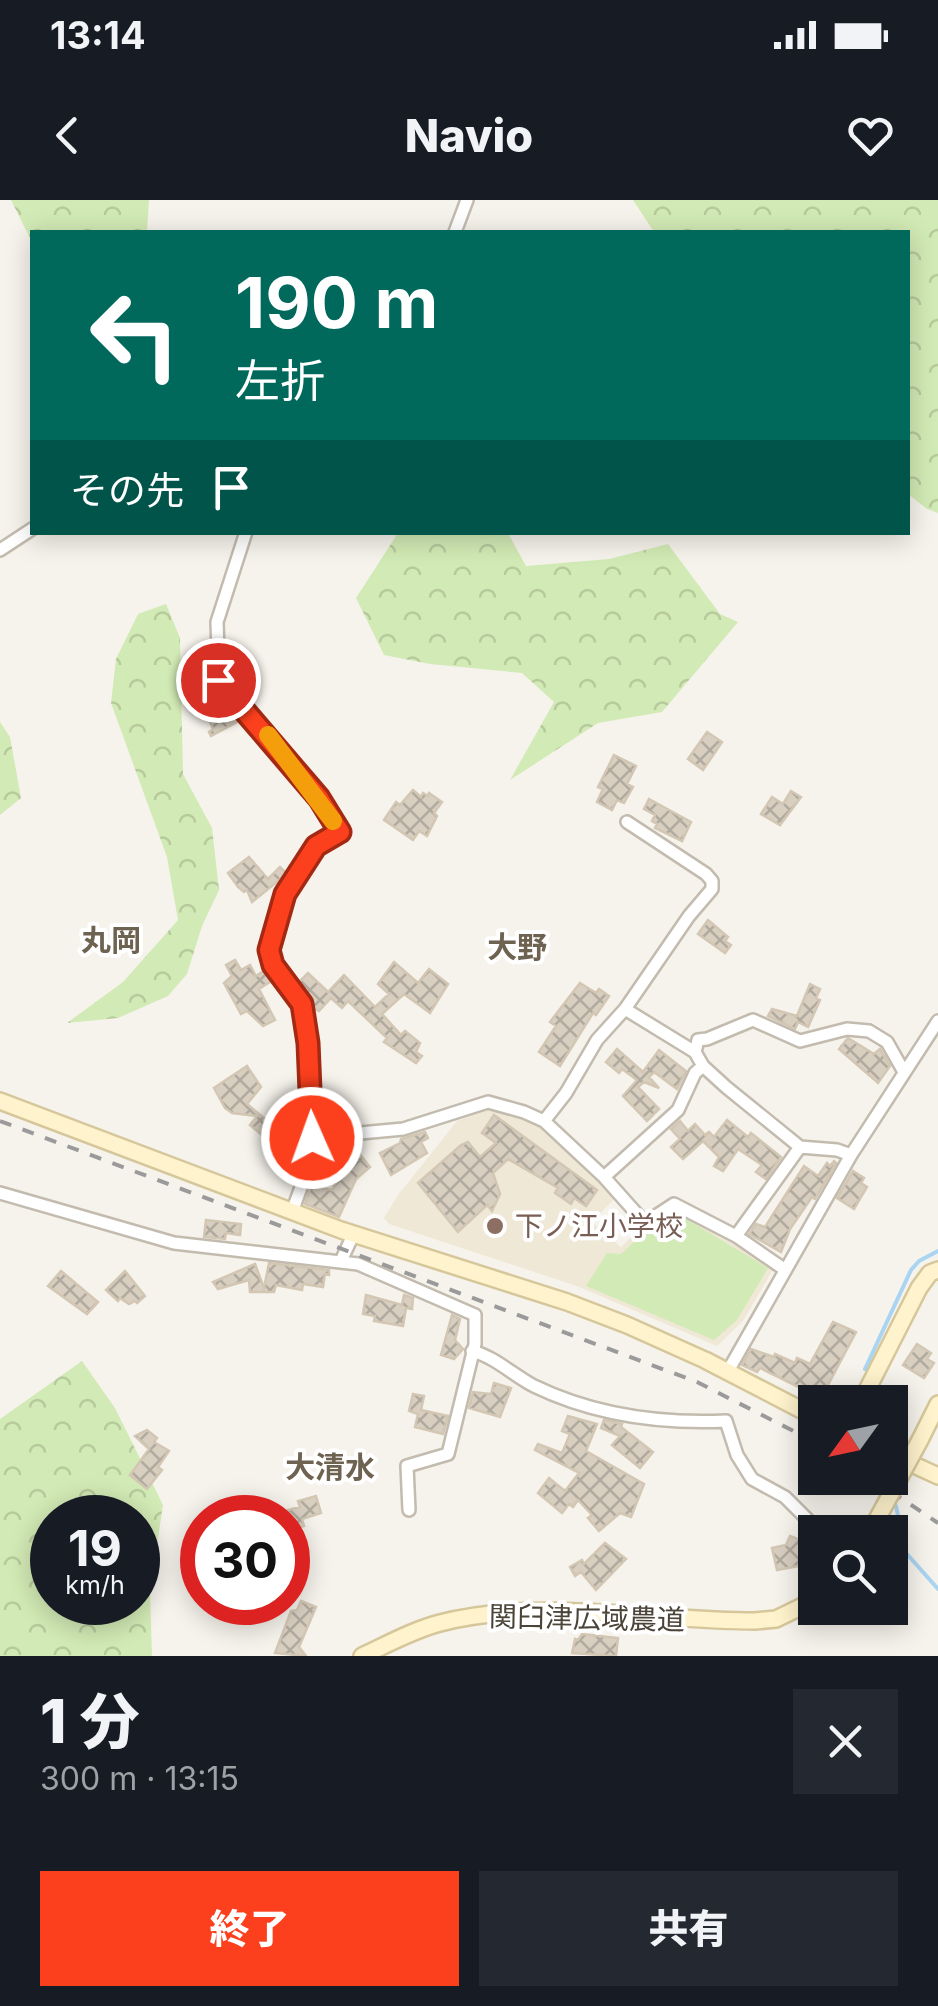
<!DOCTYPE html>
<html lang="ja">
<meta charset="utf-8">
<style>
body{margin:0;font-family:Inter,"Noto Sans JP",sans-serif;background:#242831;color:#f1f3f6;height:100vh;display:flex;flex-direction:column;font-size:38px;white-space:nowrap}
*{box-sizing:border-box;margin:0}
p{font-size:32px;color:#9ea1a6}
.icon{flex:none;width:55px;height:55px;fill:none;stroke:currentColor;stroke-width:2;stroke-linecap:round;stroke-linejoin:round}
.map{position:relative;height:1456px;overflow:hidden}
.drawer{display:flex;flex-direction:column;background:#171b24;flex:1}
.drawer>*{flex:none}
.banner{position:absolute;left:30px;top:30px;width:880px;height:305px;border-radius:0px;box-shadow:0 5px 25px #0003;background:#00695c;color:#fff;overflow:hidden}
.needle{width:65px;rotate:237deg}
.fabs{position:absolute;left:798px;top:1185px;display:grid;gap:20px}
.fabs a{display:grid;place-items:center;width:110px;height:110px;border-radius:0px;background:#171b24;box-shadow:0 5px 25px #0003;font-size:50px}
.speed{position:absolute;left:30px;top:1295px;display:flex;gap:20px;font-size:50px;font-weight:700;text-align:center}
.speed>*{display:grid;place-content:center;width:130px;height:130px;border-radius:50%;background:#171b24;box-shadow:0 5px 25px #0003;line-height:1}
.speed small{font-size:25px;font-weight:400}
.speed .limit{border:15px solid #d22;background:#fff;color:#111}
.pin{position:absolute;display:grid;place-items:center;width:85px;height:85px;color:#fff;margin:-42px;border:5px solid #fff;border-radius:50%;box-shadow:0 2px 10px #0007}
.me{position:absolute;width:110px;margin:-55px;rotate:358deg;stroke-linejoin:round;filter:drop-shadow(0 0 8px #0008)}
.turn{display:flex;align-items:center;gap:35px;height:210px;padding:0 40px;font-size:45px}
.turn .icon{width:130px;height:130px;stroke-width:2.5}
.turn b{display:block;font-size:70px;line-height:85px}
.then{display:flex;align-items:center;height:95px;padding:0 40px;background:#0003;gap:20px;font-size:38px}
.round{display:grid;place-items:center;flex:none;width:105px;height:105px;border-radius:0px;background:#242831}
.overview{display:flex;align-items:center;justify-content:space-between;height:170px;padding:0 40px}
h1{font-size:60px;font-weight:800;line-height:75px}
.action{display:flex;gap:20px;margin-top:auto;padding:20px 40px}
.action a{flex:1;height:115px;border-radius:0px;background:#fc3f1d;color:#fff;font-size:40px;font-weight:800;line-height:115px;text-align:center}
.action a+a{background:#242831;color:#f1f3f6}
.status{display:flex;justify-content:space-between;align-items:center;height:70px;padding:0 50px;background:#171b24;direction:ltr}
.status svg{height:28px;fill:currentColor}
header{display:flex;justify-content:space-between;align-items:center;height:130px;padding:0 40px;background:#171b24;font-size:45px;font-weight:800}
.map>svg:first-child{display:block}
</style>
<div class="status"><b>13:14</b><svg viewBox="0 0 49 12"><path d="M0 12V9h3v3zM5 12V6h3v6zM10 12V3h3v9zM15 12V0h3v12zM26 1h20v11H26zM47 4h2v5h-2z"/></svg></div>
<header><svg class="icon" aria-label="back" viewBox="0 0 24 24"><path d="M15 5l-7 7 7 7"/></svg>Navio<svg class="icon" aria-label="heart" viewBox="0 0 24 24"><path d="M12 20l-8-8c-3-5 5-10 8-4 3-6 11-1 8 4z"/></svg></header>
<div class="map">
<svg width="938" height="1456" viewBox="0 0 938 1456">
<defs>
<pattern id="forest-crowns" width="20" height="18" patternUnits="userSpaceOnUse" patternTransform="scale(2.5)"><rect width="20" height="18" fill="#d2eab5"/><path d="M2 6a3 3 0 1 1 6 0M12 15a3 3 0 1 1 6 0" fill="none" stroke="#b6ca9c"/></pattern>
<pattern id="building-cross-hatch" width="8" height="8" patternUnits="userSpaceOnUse" patternTransform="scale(2.5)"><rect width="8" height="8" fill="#d8cfc1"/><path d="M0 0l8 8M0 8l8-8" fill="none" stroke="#b1aa9e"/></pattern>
</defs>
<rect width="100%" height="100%" fill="#f6f3ec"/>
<!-- education -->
<path fill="#efe8d6" d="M493 907 529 918 551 932 616 997 592 1022 621 1047 643 1025 669 1010H677L709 1025 775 1066 743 1121 717 1146 577 1086 389 1024 384 1018 398 995 457 921Z"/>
<!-- green -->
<path fill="#d2eab5" d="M676 1013 768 1068 737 1120 714 1140 586 1086 607 1053 621 1054 646 1031Z"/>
<!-- forest -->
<path fill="url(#forest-crowns)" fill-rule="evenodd" d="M11 0H149L147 32H32V42Z
M633 0H938V313L927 309 908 294V32H654Z
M398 333H508L526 366 609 359 668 344 720 414 738 422 662 512 598 523 510 580 554 502 522 473 430 464 384 455 356 398Z
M166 404 180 438 183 574 212 628 219 690 202 726 187 774 168 796 118 818 67 823 123 782 178 720 167 657 111 503 116 459 138 414Z
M0 522 10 537 21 598 0 615Z
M82 1161 115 1208 163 1305 150 1391 152 1456H0V1219ZM52 1318H138V1402H52Z"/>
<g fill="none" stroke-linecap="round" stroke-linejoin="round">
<!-- stream -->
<path stroke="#a9d4f2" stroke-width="4" d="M865 1169 911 1070 919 1061 938 1051
M875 1191 879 1202
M890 1228 894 1238
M896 1306 906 1353 938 1389"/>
</g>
<!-- building -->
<path fill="url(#building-cross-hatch)" stroke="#d3c7b4" stroke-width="2.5" d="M219 499 230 517 235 513 241 520 211 536 209 532 213 529 203 506Z
M707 532 722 542 703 570 688 559Z
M614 555 636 566 627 584 633 587 624 603 617 600 612 610 597 602 603 589 598 587Z
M413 590 421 597 423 593 428 596 429 593 442 602 434 613 437 616 427 636 419 631 413 640 384 620 396 602 400 605Z
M791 591 801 597 780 625 761 614 772 597 783 604Z
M649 599 691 622 682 641 655 628 657 624 652 621 655 615 644 609Z
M249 657 268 679 280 667 287 674 252 702 247 690 244 692 238 687 228 673Z
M708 720 728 737 725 741 731 745 725 753 698 734Z
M235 760 241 770 250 765 256 776 265 770 273 780 259 789 275 820 263 826 247 811 241 814 224 783 232 776 226 765Z
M394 762 418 783 429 769 448 784 430 813 404 794 382 814 401 835 405 831 420 843 416 852 422 856 416 863 384 842 387 838 348 801 342 808 331 798 319 811 312 807 298 783 308 773 328 792 344 775 375 807 389 794 378 784Z
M580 783 596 793 599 789 609 796 596 815 593 813 560 866 539 852 556 826 550 822Z
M810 784 820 789 816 798 820 800 808 827 798 822 795 829 768 816 772 809 797 816Z
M848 838 874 854 880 849 890 866 878 883 839 849Z
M617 849 643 872 659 850 686 871 677 889 654 872 649 877 659 888 644 882 638 887 659 909 647 921 623 896 637 880 622 869 619 873 606 862Z
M247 866 261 887 247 904 270 923 289 913 268 940 250 925 257 916 232 913 225 908 214 888Z
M494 915 597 990 586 1006 574 998 571 1004 555 993 558 988 508 959 493 973 500 994 492 1011 487 1005 458 1032 418 983 461 945 468 942 480 957 496 943 482 933Z
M727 920 748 937 751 933 781 957 766 979 756 972 762 965 738 949 723 971 714 966 719 957 703 941 683 959 671 947 680 939 671 929 680 921 688 931 695 924 705 935 709 932 714 937Z
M425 932 428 938 421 942 427 953 391 975 380 953 400 943 401 939Z
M352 944 370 967 356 979 339 1017 305 1004 311 986 332 990 342 971 333 959Z
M834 961 836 963 815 999 812 997 790 1029 781 1052 749 1034 756 1024 765 1027 804 966 818 976 827 963 830 966Z
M853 971 864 978 861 983 867 987 854 1009 837 998Z
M206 1020 241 1024 240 1035 226 1033 225 1039 204 1037Z
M269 1063 329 1070V1075L325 1074 323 1087 303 1084 302 1090 276 1085 274 1092H250L249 1080 218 1089 213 1082 255 1064 264 1088Z
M61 1071 98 1102 87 1114 48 1086Z
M125 1071 145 1096 137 1103 135 1101 129 1104 120 1098 118 1101 106 1090Z
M366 1095 402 1105 404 1095 413 1098 412 1109 406 1108 403 1126 374 1121 375 1116 363 1114Z
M452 1115 460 1119 455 1140 463 1149 454 1159 441 1155Z
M833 1122 856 1132 821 1198 760 1168 757 1172 742 1165 751 1149 774 1157 775 1154 795 1163 797 1158 810 1164Z
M917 1144 931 1153 927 1159 934 1163 924 1178 903 1165Z
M494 1183 511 1188 500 1217 469 1208 473 1192 491 1194Z
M413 1194 424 1196 421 1210 448 1216 443 1234 415 1227 418 1214 409 1211Z
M568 1216 597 1224 586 1251 644 1284 631 1317 620 1313 599 1331 588 1318 592 1315 578 1300 573 1307 569 1304 562 1313 538 1293 549 1278 565 1291 579 1273 535 1250 538 1244 562 1253 570 1234 562 1231Z
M604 1220 622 1224 621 1227 653 1252 640 1268 612 1245 620 1236 601 1228Z
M147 1230 157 1238 154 1242 169 1251 158 1267 162 1270 147 1289 130 1275 149 1249 135 1236Z
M316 1296 321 1313 302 1319 304 1326 288 1331V1310L300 1307 298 1301Z
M790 1336 800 1340 804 1365 777 1370 772 1348 786 1345Z
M605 1343 626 1359 596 1390 581 1372 575 1376 570 1367 582 1360 584 1364Z
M301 1401 316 1407 299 1447 306 1456 275 1453 291 1411 297 1410Z
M582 1434 618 1438 616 1456 572 1453 575 1439 578 1440Z"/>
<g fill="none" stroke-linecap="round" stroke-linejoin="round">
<!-- street casing -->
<g stroke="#c2bbae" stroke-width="16">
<path id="street" d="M455 32 467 0
M246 332 217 422 219 479 319 599 340 632 316 646 285 694 269 749 273 765 302 804 308 843 312 938 313 948 320 956
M0 350 32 329
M625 809 695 852 703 866 726 887 800 947 837 950 851 955
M695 852 698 840 707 839 753 820 800 841 847 829 869 831 887 842 904 872
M544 921 566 893 597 840 625 809 689 716 712 689V681L706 674 627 622
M604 977 678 910 695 873 703 866
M0 993 174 1043 358 1064 475 1115V1144L448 1254 407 1266 409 1310
M292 1012 304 979 314 962 350 934 403 929 488 902 524 912 544 921 604 977 645 1023 674 1004 736 1036 784 1069
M736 1036 800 947
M341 1061 353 1035
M472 1151C495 1157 513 1175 534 1186 594 1215 660 1224 726 1221L737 1255 752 1279 785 1297 811 1323
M728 1171 851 955 938 821"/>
</g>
<!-- secondary casing -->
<g stroke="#d6c79b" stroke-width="20">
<path id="secondary" d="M0 901 341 1030 567 1102 627 1125 705 1160 815 1217
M861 1202 919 1088 930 1073 938 1070
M920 1240 938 1204
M890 1254 938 1276
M362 1456C388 1444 413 1430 440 1423 532 1398 659 1421 755 1421L776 1419 815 1400"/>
</g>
<!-- street -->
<use href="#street" stroke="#fff" stroke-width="11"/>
<!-- secondary -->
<use href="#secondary" stroke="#fff3cd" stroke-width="15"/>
<!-- rail -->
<path stroke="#9a9a9a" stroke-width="4" stroke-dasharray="12 12" stroke-linecap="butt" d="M0 921 697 1182 815 1242
M871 1278 938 1323"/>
<!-- secondary-bridge casing -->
<g stroke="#d6c79b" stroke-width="20" stroke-linecap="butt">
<path id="secondary-bridge" d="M875 1323 920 1240"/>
</g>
<!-- secondary-bridge -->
<use href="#secondary-bridge" stroke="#fff3cd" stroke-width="15"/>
</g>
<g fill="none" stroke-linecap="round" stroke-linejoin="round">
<!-- route casing -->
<g stroke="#a42913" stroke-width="25">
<path id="route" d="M218 480 319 598 340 632 316 646 285 694 269 750 273 765 302 804 308 843 312 938"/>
</g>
<!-- route -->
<use href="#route" stroke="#fc3f1d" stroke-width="18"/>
<!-- slow -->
<path stroke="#f59e0b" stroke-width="18" d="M268 535 333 621"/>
</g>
<!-- markers -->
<circle fill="#8d6e63" stroke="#fff" stroke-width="4" cx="495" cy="1026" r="10"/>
<g text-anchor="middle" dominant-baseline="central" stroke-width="8" stroke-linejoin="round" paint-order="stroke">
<!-- education labels -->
<g font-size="28" fill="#785e54" stroke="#fff" text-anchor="start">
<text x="515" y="1026">下ノ江小学校</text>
</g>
<!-- street labels -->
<g font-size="28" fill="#4b4439" stroke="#fff">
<text transform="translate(587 1418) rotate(1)">関臼津広域農道</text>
</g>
<!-- neighbourhood labels -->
<g font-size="30" font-weight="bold" fill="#6e6250" stroke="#fff">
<text x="111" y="740">丸岡</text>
<text x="517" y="747">大野</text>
<text x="330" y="1267">大清水</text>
</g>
</g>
</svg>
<div class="fabs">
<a><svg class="needle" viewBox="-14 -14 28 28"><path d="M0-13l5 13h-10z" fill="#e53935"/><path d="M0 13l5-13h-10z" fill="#9ea1a6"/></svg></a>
<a><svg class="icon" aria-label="search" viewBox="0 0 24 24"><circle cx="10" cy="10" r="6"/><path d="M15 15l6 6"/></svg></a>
</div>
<div class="speed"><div>19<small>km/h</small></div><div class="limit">30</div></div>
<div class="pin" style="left:218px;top:480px;background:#d93025"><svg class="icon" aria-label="arrive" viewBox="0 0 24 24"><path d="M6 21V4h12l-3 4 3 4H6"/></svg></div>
<svg class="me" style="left:312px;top:938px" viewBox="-20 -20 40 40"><circle r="17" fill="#fc3f1d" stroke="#fff" stroke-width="3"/><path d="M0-11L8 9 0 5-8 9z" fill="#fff"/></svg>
<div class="banner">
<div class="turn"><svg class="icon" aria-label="left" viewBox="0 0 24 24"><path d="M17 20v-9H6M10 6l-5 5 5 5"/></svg><div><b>190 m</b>左折</div></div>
<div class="then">その先<svg class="icon" aria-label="arrive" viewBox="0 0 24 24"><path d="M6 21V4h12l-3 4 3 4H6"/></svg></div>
</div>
</div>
<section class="drawer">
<div class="overview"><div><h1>1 分</h1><p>300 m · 13:15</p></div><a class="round"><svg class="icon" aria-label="close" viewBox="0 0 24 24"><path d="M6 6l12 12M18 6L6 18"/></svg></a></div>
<div class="action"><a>終了</a><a>共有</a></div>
</section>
